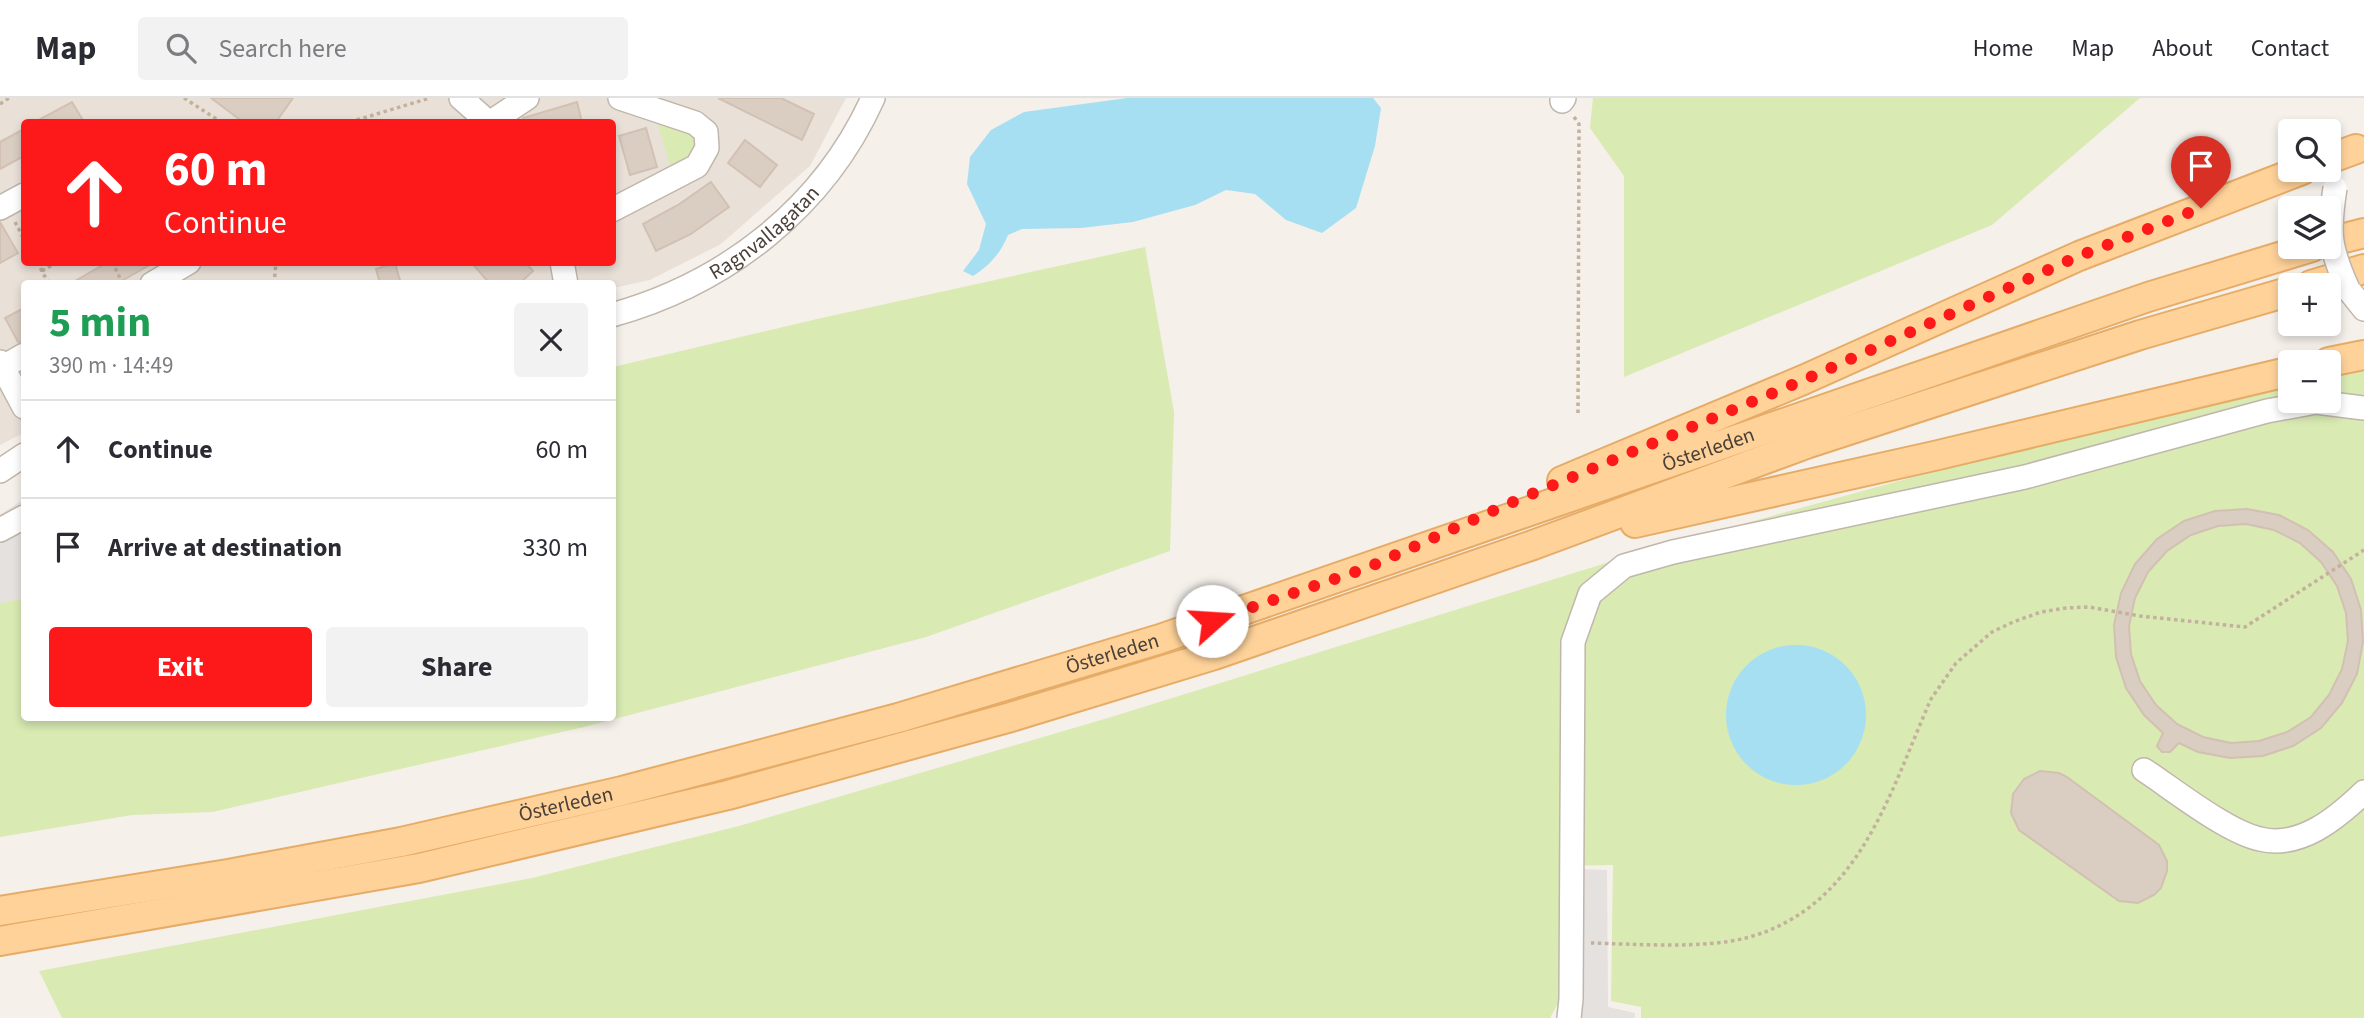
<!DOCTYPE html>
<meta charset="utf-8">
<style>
body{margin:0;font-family:"Source Sans 3",sans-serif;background:#f2f2f3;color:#2b2b33;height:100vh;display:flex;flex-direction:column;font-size:26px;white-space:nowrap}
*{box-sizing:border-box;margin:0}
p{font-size:23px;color:#7c7c81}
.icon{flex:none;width:38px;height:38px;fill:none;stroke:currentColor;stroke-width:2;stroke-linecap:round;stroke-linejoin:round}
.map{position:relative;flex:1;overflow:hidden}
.side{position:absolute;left:21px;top:182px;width:595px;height:441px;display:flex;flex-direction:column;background:#fff;border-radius:7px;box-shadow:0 4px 10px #0003}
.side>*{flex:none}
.banner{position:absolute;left:21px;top:21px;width:595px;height:147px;border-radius:7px;box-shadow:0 4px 10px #0003;background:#fd191a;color:#fff;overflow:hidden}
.tools{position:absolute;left:2278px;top:21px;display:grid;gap:14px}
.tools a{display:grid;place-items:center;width:63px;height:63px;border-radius:7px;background:#fff;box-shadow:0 4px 10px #0003;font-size:35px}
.pin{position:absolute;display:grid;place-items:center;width:60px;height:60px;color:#fff;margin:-72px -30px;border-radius:50% 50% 50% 0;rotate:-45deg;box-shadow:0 0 7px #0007}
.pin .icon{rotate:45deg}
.me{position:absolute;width:77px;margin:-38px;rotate:71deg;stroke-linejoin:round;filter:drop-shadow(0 0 5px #0008)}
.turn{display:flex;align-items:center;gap:24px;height:147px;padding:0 28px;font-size:32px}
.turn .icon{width:91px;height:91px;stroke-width:2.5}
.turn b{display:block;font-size:49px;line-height:60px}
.round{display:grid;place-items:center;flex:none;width:74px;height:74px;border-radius:7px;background:#f2f2f3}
.overview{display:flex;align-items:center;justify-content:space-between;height:119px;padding:0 28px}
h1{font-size:42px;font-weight:700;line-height:52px;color:#1e9e55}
.button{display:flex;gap:14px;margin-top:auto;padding:14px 28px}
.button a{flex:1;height:80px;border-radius:7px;background:#fd191a;color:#fff;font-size:28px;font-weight:700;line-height:80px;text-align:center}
.button a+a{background:#f2f2f3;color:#2b2b33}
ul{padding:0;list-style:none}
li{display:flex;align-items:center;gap:21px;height:98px;padding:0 28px;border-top:2px solid #e1e1e2}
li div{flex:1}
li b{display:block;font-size:26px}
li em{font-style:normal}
header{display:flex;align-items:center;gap:42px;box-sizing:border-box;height:98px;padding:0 35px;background:#fff;border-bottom:2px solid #e1e1e2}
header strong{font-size:33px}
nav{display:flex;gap:38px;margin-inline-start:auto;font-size:24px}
.search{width:490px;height:63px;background:#f2f2f3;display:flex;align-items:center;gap:18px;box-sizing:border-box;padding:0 24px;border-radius:7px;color:#7c7c81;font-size:26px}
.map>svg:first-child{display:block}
</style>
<header>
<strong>Map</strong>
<div class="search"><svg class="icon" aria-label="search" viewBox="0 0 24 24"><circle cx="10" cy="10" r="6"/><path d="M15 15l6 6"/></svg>Search here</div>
<nav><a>Home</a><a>Map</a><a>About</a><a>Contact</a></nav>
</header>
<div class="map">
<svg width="2364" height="920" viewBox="0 0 2364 920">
<rect width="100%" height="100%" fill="#f5f0ea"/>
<!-- residential -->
<path fill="#e9e1d8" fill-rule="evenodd" d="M0 0H846L810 68 721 146 650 182 613 190 612 186H24V335L0 347ZM24 24H612V164H24Z"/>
<!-- green -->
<path fill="#d9eab3" d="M1593 0H2140L1992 127 1624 279V78L1590 30Z
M656 19 686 27 697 41 695 59 672 75Z
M1145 149 1174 314 1170 453 926 539 584 629 212 714 132 717 0 739V505L24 500V620H612L613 269 817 221Z
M2364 268V920H1641V909L1611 903 1613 767 1564 768V894L1550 920H62L39 873 532 780 739 728 1108 620 1648 452 2128 320 2291 284V303H2329V275Z"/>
<!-- parking -->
<path fill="#e4e1de" d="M24 401V500L0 505V417Z
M1579 771 1607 772 1608 909 1635 915V920H1577Z"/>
<!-- water -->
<path fill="#a6dff2" d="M1127 0H1373L1381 10 1375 48 1356 110 1322 135 1286 122 1255 96 1226 92 1195 107 1133 124 1081 130 1022 131 1008 137C1000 156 990 167 973 178L963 173 979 152 986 126 967 86 970 59 991 32 1024 14Z
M1726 617a70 70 0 1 1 140 0a70 70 0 1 1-140 0Z"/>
<!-- building -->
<path fill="#dacdc2" stroke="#d2c1b2" stroke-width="2" fill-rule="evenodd" d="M211 0H293L276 24H243Z
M718 0H781L814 16 802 42Z
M72 4 84 24H35Z
M577 4 582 24H522L523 20Z
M646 30 657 69 630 77 619 38Z
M24 31V58L0 71V44Z
M745 42 777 67 760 89 728 65Z
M711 84 729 109 691 136 656 153 643 126 678 107Z
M0 124 18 155 0 165Z
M108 164H155L116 186H70Z
M471 164H525L533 173 519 186H490Z
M395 165 401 186H380L376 171Z
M24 210V243L18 244 5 220Z
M2247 411 2279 417 2308 432 2333 454 2351 481 2361 512 2363 544 2357 576 2342 605 2321 630 2293 648 2263 658 2230 660 2198 654 2179 645 2170 654H2162L2157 648 2163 635 2144 617 2126 590 2116 559 2114 527 2121 495 2135 466 2157 441 2184 423 2215 413ZM2246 426 2274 432 2300 445 2321 464 2337 488 2346 515 2348 543 2342 571 2329 597 2311 619 2287 634 2259 643 2231 645 2203 639 2177 626 2156 607 2140 583 2131 556 2129 528 2135 500 2148 474 2167 453 2191 437 2218 428Z
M2040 673 2059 675 2067 679 2159 747 2167 763V773L2161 790 2154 797 2138 805 2119 803 2019 732 2011 715 2013 696 2024 681Z"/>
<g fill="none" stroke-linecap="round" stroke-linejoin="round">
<!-- minor casing -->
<g stroke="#c1b6ac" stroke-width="26">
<g id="minor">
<path d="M461 0 488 24"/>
<path d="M1562 3 1564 0"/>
<path d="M491 24 527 0"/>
<path d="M0 110 24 97"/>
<path d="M612 112 697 68 707 50 706 34 695 25 620 0"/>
<path d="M562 164 566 186"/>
<path d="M152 186 189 164"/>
<path d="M2348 191 2364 211"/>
<path id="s1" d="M612 217C727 185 824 109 873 0"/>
<path d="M0 264 24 309"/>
<path d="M3 269 24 257"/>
<path d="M0 373 24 357"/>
<path d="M0 432 24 419"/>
<path d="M2144 672C2173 691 2227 734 2260 741 2300 751 2337 720 2364 694"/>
<path d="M1569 920 1571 901 1573 544 1590 496 1624 468 1673 454 2025 379 2267 313 2316 304 2364 310"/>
</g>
</g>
<!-- major casing -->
<g stroke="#e6ac67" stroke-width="32">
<g id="major">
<path d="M2329 61 2356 51"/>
<path d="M2329 144 2364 135"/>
<path d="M2311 187 2364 171"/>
<path d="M2329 264 2364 257"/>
<path d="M1562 383 1803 282 2079 158 2302 72"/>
<path d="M1635 425 1934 358 2291 273"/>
<path id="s2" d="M0 813 228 776 401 744 622 693 898 620 1160 541 2148 199 2312 149"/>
<path d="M0 843 419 770 728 697 1011 619 1214 557 1533 447 1806 346 2140 237 2291 193"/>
</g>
</g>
<!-- path -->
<path stroke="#c3b09d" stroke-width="3.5" stroke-dasharray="3.5 3.5" stroke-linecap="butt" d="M184 0 221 24
M0 6 9 0
M1574 19 1579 26 1578 316
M350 24 430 0
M15 124 24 141
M37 164 49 186
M112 164 123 186
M42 173 57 164
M274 186 276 164
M1591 845C1635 846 1704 851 1746 840 1859 810 1889 696 1931 601L1956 565 1992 534 2013 524 2041 514 2066 510 2089 509 2140 518 2245 529 2364 452"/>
<!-- minor -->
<use href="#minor" stroke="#fff" stroke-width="23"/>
<!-- major -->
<use href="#major" stroke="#ffd299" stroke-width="28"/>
<!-- minor-bridge casing -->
<g stroke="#c1b6ac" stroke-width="26" stroke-linecap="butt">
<path id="minor-bridge" d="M2335 90C2328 135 2329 149 2348 191"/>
</g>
<!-- minor-bridge -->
<use href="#minor-bridge" stroke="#fff" stroke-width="23"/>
</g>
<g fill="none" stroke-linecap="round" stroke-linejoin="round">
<!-- route -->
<path stroke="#fd191a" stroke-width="12" stroke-dasharray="0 21.6" d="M1212 523 1367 470 1508 406 1804 282 2079 158 2201 110"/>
</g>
<g text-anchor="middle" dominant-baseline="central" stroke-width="7" stroke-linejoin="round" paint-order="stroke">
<!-- street labels -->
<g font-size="21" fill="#4a4038" stroke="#fff">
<text stroke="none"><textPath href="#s1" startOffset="175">Ragnvallagatan</textPath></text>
<text stroke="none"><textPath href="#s2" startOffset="1773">Österleden</textPath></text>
<text stroke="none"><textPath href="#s2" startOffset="1143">Österleden</textPath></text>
<text stroke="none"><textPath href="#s2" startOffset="576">Österleden</textPath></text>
</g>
</g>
</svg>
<div class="tools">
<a><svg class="icon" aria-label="search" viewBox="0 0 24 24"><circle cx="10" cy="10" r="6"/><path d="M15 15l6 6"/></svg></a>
<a><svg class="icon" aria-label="layers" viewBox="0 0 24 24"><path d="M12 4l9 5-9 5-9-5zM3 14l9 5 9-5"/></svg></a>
<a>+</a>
<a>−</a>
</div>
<div class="pin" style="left:2201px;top:110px;background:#d93025"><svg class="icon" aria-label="arrive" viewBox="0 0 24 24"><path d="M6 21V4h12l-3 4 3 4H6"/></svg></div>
<svg class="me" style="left:1212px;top:523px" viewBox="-20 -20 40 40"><circle r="19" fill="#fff"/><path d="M0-13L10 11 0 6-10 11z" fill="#fd191a"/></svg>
<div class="banner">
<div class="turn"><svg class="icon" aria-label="ahead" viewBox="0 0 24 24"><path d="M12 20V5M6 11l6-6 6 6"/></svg><div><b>60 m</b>Continue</div></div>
</div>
<section class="side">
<div class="overview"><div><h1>5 min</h1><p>390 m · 14:49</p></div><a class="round"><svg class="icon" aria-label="close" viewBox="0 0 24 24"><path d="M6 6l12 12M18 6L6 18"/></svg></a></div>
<ul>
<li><svg class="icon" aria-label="ahead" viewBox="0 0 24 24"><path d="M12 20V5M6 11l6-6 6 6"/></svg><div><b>Continue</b></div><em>60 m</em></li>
<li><svg class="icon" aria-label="arrive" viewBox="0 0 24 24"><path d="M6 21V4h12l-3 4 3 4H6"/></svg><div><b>Arrive at destination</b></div><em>330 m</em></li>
</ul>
<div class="button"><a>Exit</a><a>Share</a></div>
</section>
</div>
